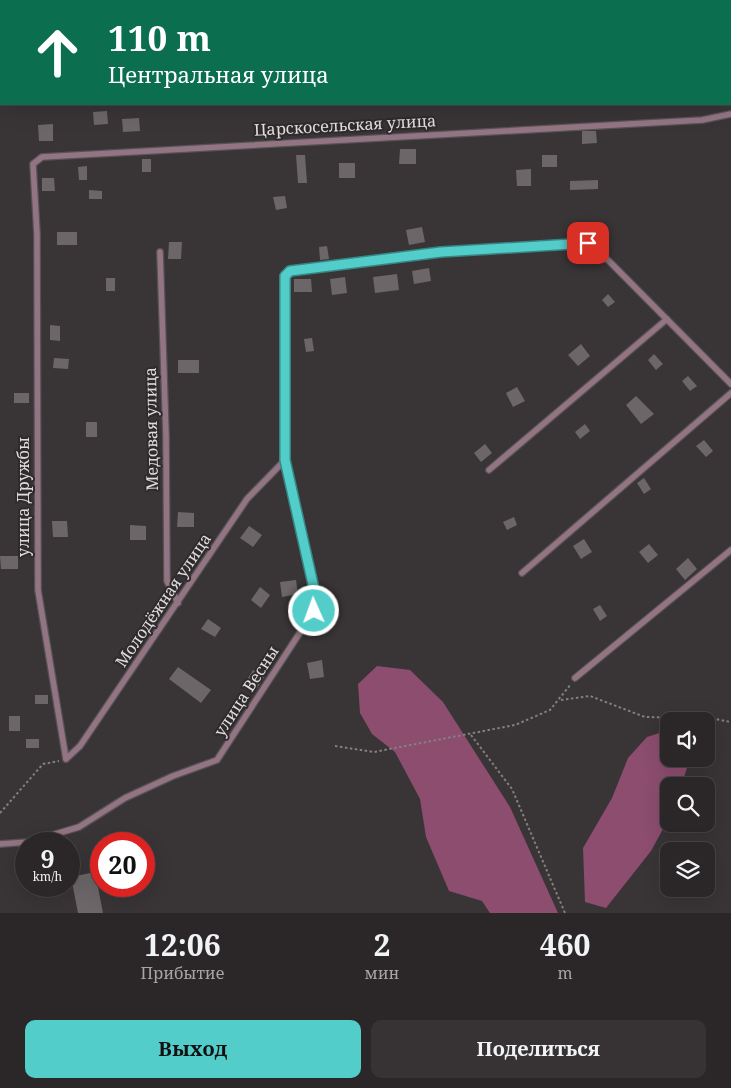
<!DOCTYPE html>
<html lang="ru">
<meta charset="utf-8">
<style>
body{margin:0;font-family:"Noto Serif",serif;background:#373334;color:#f1f3f6;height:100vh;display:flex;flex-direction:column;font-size:19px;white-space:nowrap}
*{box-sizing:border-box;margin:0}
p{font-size:16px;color:#a6a5a8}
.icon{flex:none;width:28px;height:28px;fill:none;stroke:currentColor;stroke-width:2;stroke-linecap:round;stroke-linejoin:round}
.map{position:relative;height:913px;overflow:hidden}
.details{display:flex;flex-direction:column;background:#2b2728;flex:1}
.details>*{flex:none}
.hud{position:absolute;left:0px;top:0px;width:731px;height:105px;box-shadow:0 5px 20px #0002,0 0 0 1px #474445;background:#0b6e4f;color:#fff;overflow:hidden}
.buttons{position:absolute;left:660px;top:712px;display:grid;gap:10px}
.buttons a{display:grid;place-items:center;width:55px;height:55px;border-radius:10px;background:#2b2728;box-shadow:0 5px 20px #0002,0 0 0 1px #474445;font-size:25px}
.speed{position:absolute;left:15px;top:832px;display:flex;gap:10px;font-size:25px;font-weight:700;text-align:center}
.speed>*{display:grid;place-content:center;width:65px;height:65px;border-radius:50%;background:#2b2728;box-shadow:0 5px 20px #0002,0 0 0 1px #474445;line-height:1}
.speed small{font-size:12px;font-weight:400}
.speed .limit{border:8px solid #d22;background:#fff;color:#111}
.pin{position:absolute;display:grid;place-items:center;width:42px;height:42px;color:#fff;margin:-21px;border-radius:10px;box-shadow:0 2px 8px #0006}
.me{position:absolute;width:55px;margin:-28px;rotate:358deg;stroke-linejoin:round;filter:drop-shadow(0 0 4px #0008)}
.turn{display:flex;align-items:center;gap:18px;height:105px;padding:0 25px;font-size:22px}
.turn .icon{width:65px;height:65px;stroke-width:2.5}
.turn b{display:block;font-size:35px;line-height:42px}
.eta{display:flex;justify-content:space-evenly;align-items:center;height:85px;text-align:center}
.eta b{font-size:30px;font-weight:700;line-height:35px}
.action{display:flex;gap:10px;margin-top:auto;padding:10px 25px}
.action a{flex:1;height:58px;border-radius:10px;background:#53cdc9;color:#111;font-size:20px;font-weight:700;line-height:58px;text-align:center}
.action a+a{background:#373334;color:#f1f3f6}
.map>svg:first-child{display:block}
</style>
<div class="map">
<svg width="731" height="913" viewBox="0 0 731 913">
<rect width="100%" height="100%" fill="#393436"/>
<!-- forest -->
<path fill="#8c4d6e" d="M377 666 410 670 443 702 510 807 558 913H490L482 901 449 891 426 837 420 799 395 752 372 734 360 713 358 684Z
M669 730V759H690L681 786H669V818L651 851 606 908 585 902 583 848 612 798 628 758 647 737Z"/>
<!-- building -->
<path fill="#6c6669" d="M107 111 108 124 94 125 93 112Z
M139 118 140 131 123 132 122 119Z
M53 124V141H39L38 125Z
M582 131H596L597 143 582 144Z
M400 149H416V164H399Z
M296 155H305L307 183H298Z
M542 155H557V167H542Z
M142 159H151V172H142Z
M339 163H355V178H339Z
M87 166V180H79L78 167Z
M531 169V186H517L516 170Z
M42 178H54L55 191H42Z
M598 180V189L570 190V181Z
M89 190 102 191V199H89Z
M285 196 287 208 276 210 273 197Z
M422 227 425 242 409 245 406 230Z
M57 232H77V245H57Z
M169 242H182L181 259H168Z
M327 246 329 259 320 260 319 247Z
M429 268 431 281 414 284 412 271Z
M397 274 399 290 375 293 373 277Z
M345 277 347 293 332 295 330 279Z
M106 278H115V291H106Z
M294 279H311L312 292H294Z
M608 294 615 302 608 307 602 300Z
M50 325 60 326V341L50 340Z
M312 338 314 351 306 352 304 339Z
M581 344 590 356 578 366 568 355Z
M654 354 663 364 656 370 648 360Z
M54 358 69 359 68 369 53 368Z
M178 360H199V373H178Z
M688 376 697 386 690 391 682 381Z
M517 387 525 401 513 407 506 393Z
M14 393H29V403H14Z
M636 396 654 414 641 424 626 405Z
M86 422H97V437H86Z
M585 424 590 431 580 439 575 432Z
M704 440 713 451 706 457 696 446Z
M485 444 492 453 481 462 474 453Z
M644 478 651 489 644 494 637 483Z
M178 512 194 513V527H177Z
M514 517 517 525 507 530 503 522Z
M52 521H67L68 537H53Z
M130 525 146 526V540H130Z
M249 526 262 535 253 547 240 538Z
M584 539 592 552 581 559 573 546Z
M649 544 658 555 648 563 639 552Z
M0 556H18V569H1Z
M688 558 697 569 685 580 676 569Z
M296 580 298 594 282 597 280 582Z
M260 587 270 595 261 608 251 600Z
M600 605 607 616 600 621 593 609Z
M208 619 221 628 215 637 201 629Z
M322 660 324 677 310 679 307 663Z
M178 667 211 690 201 703 169 679Z
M253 670 264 677 256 690 245 683Z
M35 695H48V704H35Z
M9 716H20V731H9Z
M26 739H39V748H26Z
M95 872 103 913H78L71 877Z"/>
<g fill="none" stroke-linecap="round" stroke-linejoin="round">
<!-- service casing -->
<g stroke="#575254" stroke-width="8">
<path id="service" d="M160 252 166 435 167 581 178 603
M489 470 667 319
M522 573 731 393
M575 678 731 550
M66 759 38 590 37 234 33 164 42 157 702 120 731 114
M66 759 80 746 247 499 285 460
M0 844 29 842 79 827 125 798 173 776 217 760 314 611 317 602 285 460V276L289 271 441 252 588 243 609 261 731 384"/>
</g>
<!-- minor casing -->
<g stroke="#575254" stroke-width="12">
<path id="minor" d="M306 0 321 1
M730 94 731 95"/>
</g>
<!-- trunk casing -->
<g stroke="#575254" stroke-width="16">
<path id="trunk" d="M689 0 690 1
M730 40 731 41"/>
</g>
<!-- path -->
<path stroke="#848082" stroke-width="2" stroke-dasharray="2.5 2.5" stroke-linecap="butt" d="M561 700 590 696 645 717 710 718 731 722
M471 735 512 789 565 913
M335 746 374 752 515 725 550 710 571 684
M0 813 43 764 59 761"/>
<!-- service -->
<use href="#service" stroke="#937483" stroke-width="5.5"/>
<!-- minor -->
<use href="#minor" stroke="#937483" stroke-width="10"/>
<!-- trunk -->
<use href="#trunk" stroke="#f4c6db" stroke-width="14"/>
</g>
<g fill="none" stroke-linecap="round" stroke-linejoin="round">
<!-- route casing -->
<g stroke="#368583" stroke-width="12">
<path id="route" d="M314 611 317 602 285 460V276L290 271 441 252 588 243"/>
</g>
<!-- route -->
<use href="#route" stroke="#53cdc9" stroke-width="9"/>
</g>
<g text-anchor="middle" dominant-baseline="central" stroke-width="4" stroke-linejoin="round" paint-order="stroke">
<!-- street labels -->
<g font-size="16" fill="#e0ddde" stroke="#2f2a2c">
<text transform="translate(345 125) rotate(-3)">Царскосельская улица</text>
<text transform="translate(151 429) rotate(-91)">Медовая улица</text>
<text transform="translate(23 497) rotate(-90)">улица Дружбы</text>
<text transform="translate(163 600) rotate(-56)">Молодёжная улица</text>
<text transform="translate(246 691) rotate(-57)">улица Весны</text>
</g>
</g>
</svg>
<div class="buttons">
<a><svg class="icon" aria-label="sound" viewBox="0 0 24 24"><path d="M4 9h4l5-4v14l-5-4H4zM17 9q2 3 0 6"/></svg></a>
<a><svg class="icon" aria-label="search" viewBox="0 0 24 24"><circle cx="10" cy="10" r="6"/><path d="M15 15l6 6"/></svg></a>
<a><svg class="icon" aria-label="layers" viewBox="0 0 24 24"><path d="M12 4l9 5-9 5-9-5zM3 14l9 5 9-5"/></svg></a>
</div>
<div class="speed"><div>9<small>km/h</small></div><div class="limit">20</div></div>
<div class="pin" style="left:588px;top:243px;background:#d93025"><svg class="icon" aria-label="arrive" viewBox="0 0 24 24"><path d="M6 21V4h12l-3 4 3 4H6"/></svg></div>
<svg class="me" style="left:314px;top:611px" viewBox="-20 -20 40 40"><circle r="17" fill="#53cdc9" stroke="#fff" stroke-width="3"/><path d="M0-11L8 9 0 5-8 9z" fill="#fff"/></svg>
<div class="hud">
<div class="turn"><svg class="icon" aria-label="ahead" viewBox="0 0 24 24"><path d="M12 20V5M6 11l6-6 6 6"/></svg><div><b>110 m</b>Центральная улица</div></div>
</div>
</div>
<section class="details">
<div class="eta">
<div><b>12:06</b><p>Прибытие</p></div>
<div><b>2</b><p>мин</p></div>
<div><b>460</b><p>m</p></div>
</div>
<div class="action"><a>Выход</a><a>Поделиться</a></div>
</section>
